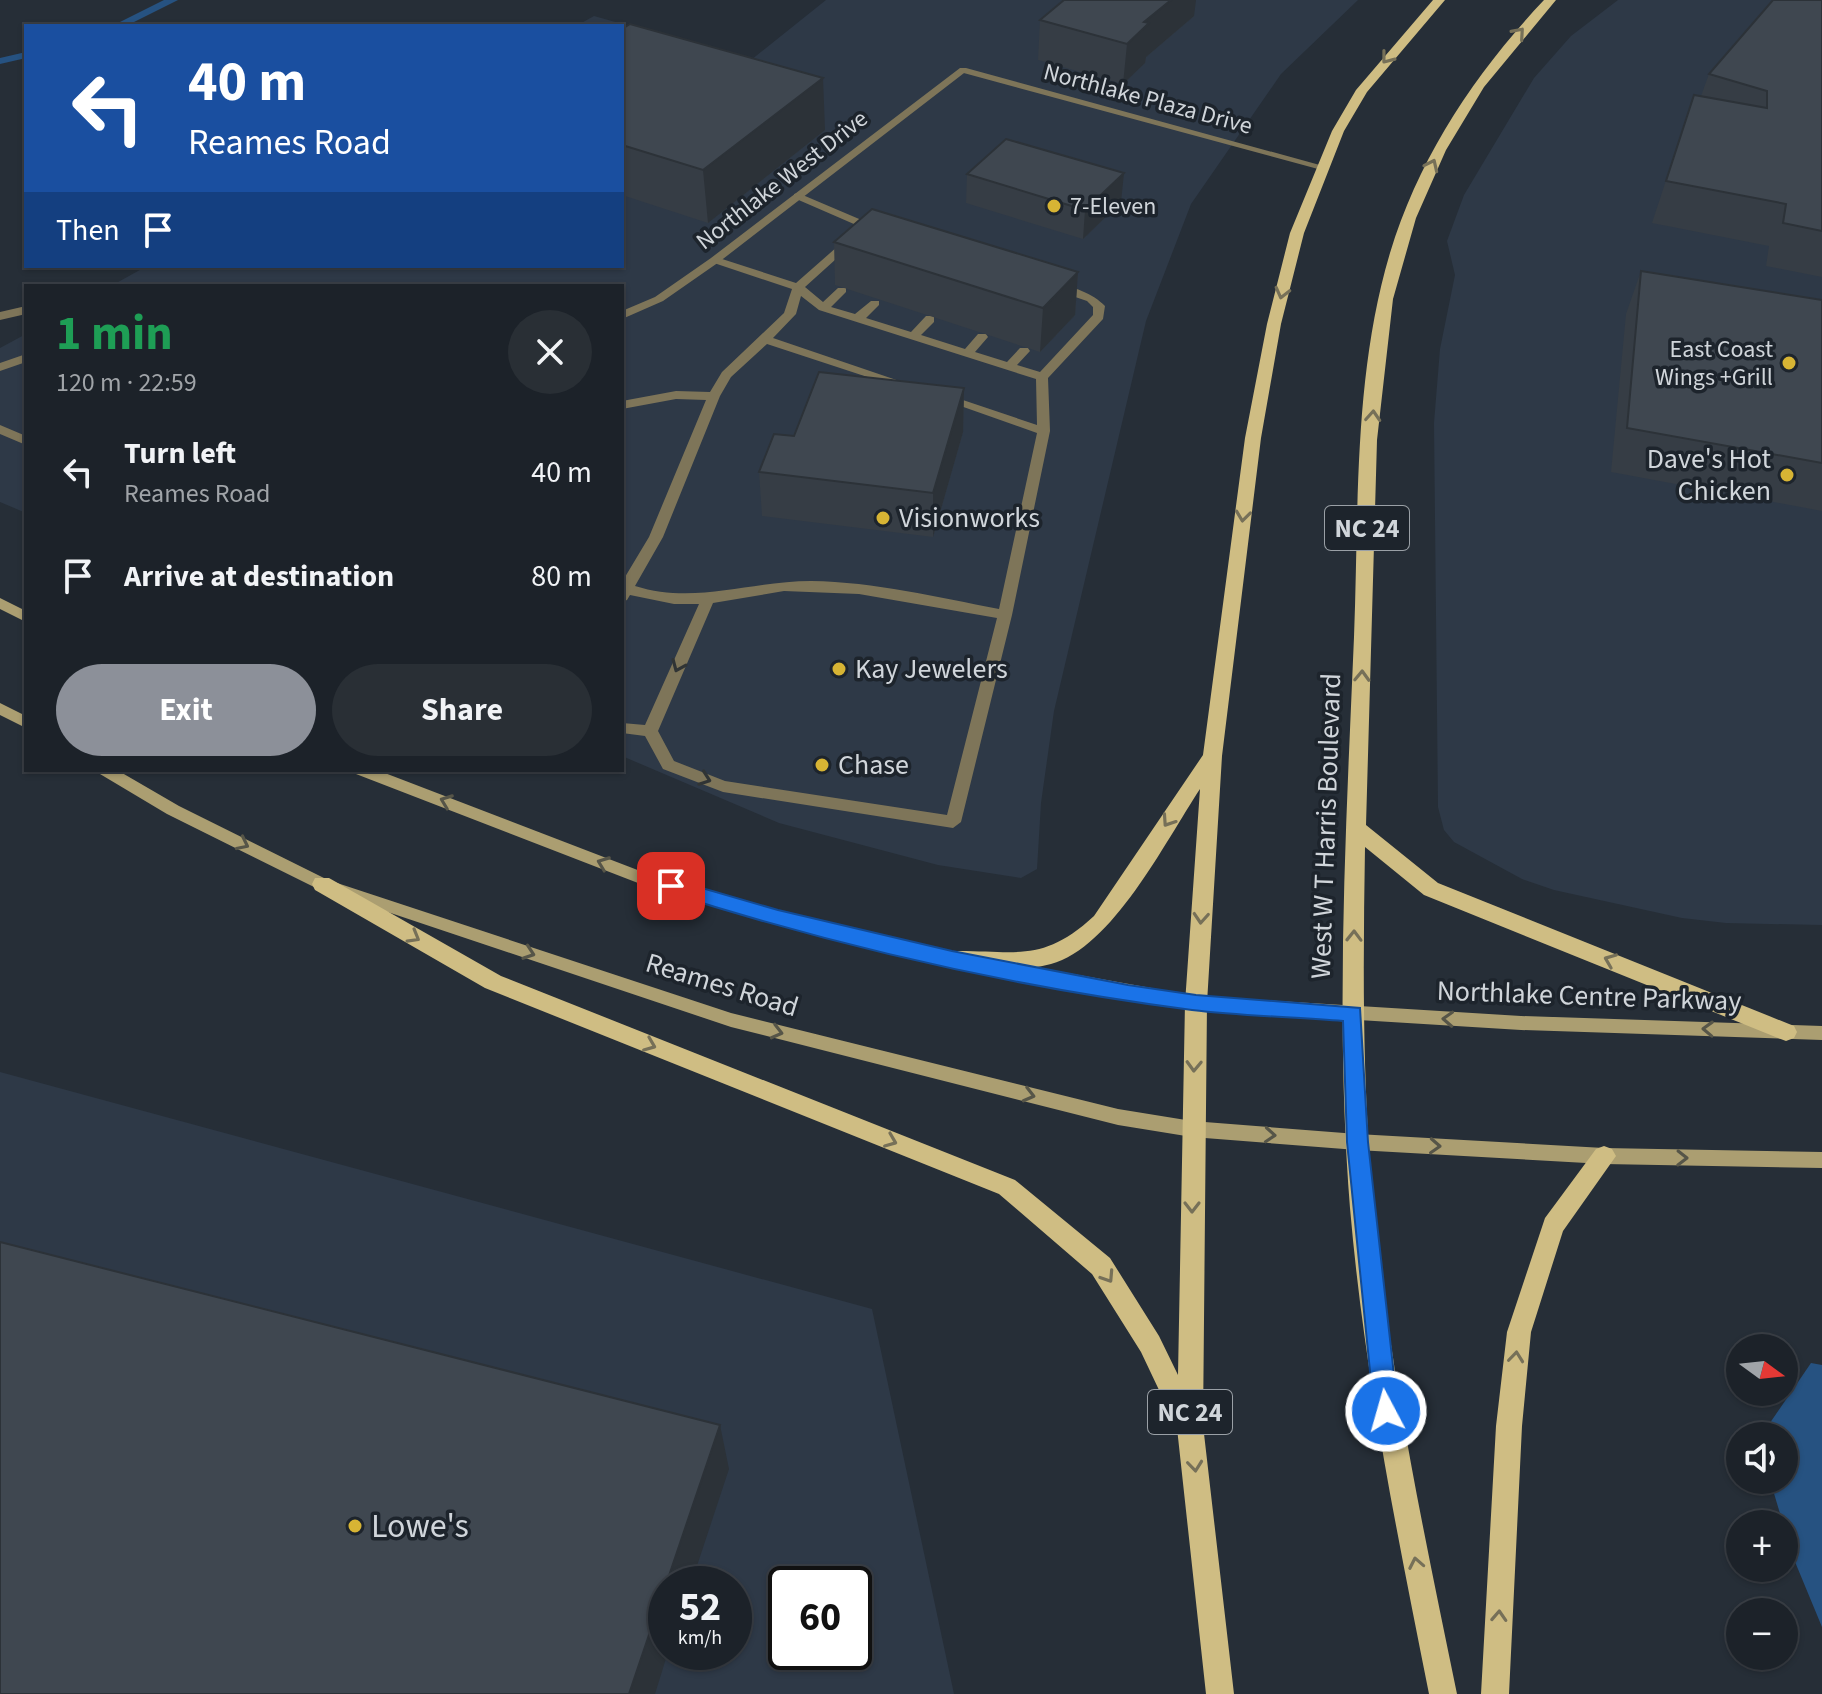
<!DOCTYPE html>
<meta charset="utf-8">
<style>
body{margin:0;font-family:"Source Sans 3",sans-serif;background:#292f35;color:#f1f3f6;height:100vh;display:flex;flex-direction:column;font-size:30px;white-space:nowrap}
*{box-sizing:border-box;margin:0}
p{font-size:26px;color:#a0a4a8}
.icon{flex:none;width:44px;height:44px;fill:none;stroke:currentColor;stroke-width:2;stroke-linecap:round;stroke-linejoin:round}
.map{position:relative;flex:1;overflow:hidden}
.details{position:absolute;left:24px;top:284px;width:600px;height:488px;display:flex;flex-direction:column;background:#1c2229;border-radius:0px;box-shadow:0 2px 6px #0004,0 0 0 2px #3a3f46}
.details>*{flex:none}
.banner{position:absolute;left:24px;top:24px;width:600px;height:244px;border-radius:0px;box-shadow:0 2px 6px #0004,0 0 0 2px #3a3f46;background:#1a4fa0;color:#fff;overflow:hidden}
.needle{width:52px;rotate:105deg}
.fabs{position:absolute;left:1726px;top:1334px;display:grid;gap:16px}
.fabs a{display:grid;place-items:center;width:72px;height:72px;border-radius:50%;background:#1c2229;box-shadow:0 2px 6px #0004,0 0 0 2px #3a3f46;font-size:40px}
.speed{position:absolute;left:648px;top:1566px;display:flex;gap:16px;font-size:40px;font-weight:700;text-align:center}
.speed>*{display:grid;place-content:center;width:104px;height:104px;border-radius:50%;background:#1c2229;box-shadow:0 2px 6px #0004,0 0 0 2px #3a3f46;line-height:1}
.speed small{font-size:20px;font-weight:400}
.speed .limit{border:4px solid #111;border-radius:12px;background:#fff;color:#111}
.pin{position:absolute;display:grid;place-items:center;width:68px;height:68px;color:#fff;margin:-34px;border-radius:16px;box-shadow:0 4px 12px #0006}
.me{position:absolute;width:88px;margin:-44px;rotate:354deg;stroke-linejoin:round;filter:drop-shadow(0 0 6px #0008)}
.turn{display:flex;align-items:center;gap:28px;height:168px;padding:0 32px;font-size:36px}
.turn .icon{width:104px;height:104px;stroke-width:2.5}
.turn b{display:block;font-size:56px;line-height:68px}
.then{display:flex;align-items:center;height:76px;padding:0 32px;background:#0003;gap:16px;font-size:30px}
.round{display:grid;place-items:center;flex:none;width:84px;height:84px;border-radius:42px;background:#292f35}
.headline{display:flex;align-items:center;justify-content:space-between;height:136px;padding:0 32px}
h1{font-size:48px;font-weight:700;line-height:60px;color:#1e9e55}
.action{display:flex;gap:16px;margin-top:auto;padding:16px 32px}
.action a{flex:1;height:92px;border-radius:48px;background:#8c9099;color:#fff;font-size:32px;font-weight:700;line-height:92px;text-align:center}
.action a+a{background:#292f35;color:#f1f3f6}
ul{padding:0;list-style:none}
li{display:flex;align-items:center;gap:24px;height:104px;padding:0 32px}
li div{flex:1}
li b{display:block;font-size:30px}
li em{font-style:normal}
.map>svg:first-child{display:block}
</style>
<div class="map">
<svg width="1822" height="1694" viewBox="0 0 1822 1694">
<rect width="100%" height="100%" fill="#262e37"/>
<!-- built -->
<path fill="#2e3947" fill-rule="evenodd" d="M826 0H1358L1281 74 1191 204 1146 321 1054 711 1041 803 1037 869 1021 878 938 865 779 823 622 756V286H111L147 266H622V26H576L594 16 751 60Z
M1618 0H1822V925L1726 923 1682 918 1554 890 1522 879 1454 842 1444 830 1438 807 1434 423 1440 349 1455 275 1447 241 1464 195 1534 78 1571 36Z
M26 334V513L0 502V348Z
M0 1072 872 1309 954 1694H0ZM666 1584H734V1652H666ZM786 1584H854V1652H786Z"/>
<!-- water -->
<path fill="#265281" d="M1811 1363 1822 1365V1627L1793 1557 1770 1480H1784V1436H1761Z"/>
<g fill="none" stroke-linecap="round" stroke-linejoin="round">
<!-- stream -->
<path fill="#265281" fill-rule="evenodd" d="M164 0H178L126 26H112Z
M26 52V58L0 64V58Z"/>
<!-- lane -->
<path fill="#7e7559" fill-rule="evenodd" d="M960 68H966L1327 167 1318 169 960 72Z
M798 193 878 227 880 229 870 231 794 198V194Z
M846 239 856 241 805 287 823 302 838 288H846V292L831 307 855 314 871 301H879V305L866 318 911 332 926 316H934V322L921 335 965 349 978 334H986L988 337 975 352 1007 362 1020 348H1028L1030 351 1017 365 1040 372 1093 315V307L1087 301 1052 289V285C1069 284 1093 293 1105 306L1103 319 1048 378 1050 431 1012 615 961 822 953 828 723 792 663 769 645 736 622 733V723L645 725 699 604H674L630 595 627 600 622 602V582L649 537 706 400 676 399 622 409V401L676 391 710 392 722 372 784 313 792 289 711 262V258H719L796 283ZM801 296 819 310 1036 379 1037 425 948 395H940L938 398 1037 433 999 609C937 597 875 582 811 581 751 581 695 605 635 586L663 537 720 396 731 377 767 344 907 390H915L917 387 773 338 796 314ZM784 591 859 594 997 618 947 815 725 781 674 761 658 731 713 603Z
M26 354V362L0 371V363Z
M0 425 26 436V445L0 434Z"/>
<!-- street -->
<path fill="#7e7559" fill-rule="evenodd" d="M960 68 968 70 719 262 663 301 622 319V311L655 297 711 258Z
M26 306V314L0 320V312Z"/>
<!-- secondary -->
<path fill="#ab9e71" fill-rule="evenodd" d="M0 598 26 611V622L0 609Z
M0 703 26 716V728L0 715Z
M97 770H117L179 806 328 880 731 1013 1118 1109 1192 1121 1357 1134 1604 1148 1822 1152V1168L1604 1164 1357 1150 1192 1137 1118 1125 731 1027 316 888 167 814 100 774Z
M353 770H377L648 874 778 912 961 954 967 956 969 961 967 966 961 968 778 924 638 883 356 774Z
M984 958 1196 996 1521 1016 1822 1026V1040L1521 1030 1196 1010 984 972 978 970 976 965 978 960Z"/>
<!-- primary -->
<path fill="#cfbd83" fill-rule="evenodd" d="M1433 0H1445L1367 92 1344 131 1304 233 1281 324 1261 438 1222 756 1207 1003 1203 1425 1234 1694H1206L1177 1428 1141 1352 1092 1274 999 1194 485 988 315 890 312 884 315 878H329L501 976 1015 1180 1110 1258 1159 1336 1178 1375 1185 1003 1200 789C1165 842 1112 948 1051 964 1019 973 984 967 952 967L945 965 941 959 945 953 952 951C1016 950 1042 964 1094 916L1203 755 1245 438 1267 324 1290 233 1332 131 1356 90Z
M1544 0H1556L1484 87 1446 150 1416 218 1393 299 1377 440 1366 825 1438 883 1794 1026 1797 1032 1794 1038 1786 1041 1778 1038 1424 895 1365 847C1363 968 1362 1089 1374 1210 1390 1373 1424 1534 1457 1694H1429C1397 1533 1364 1372 1350 1208 1335 1018 1346 827 1354 637 1359 509 1353 377 1390 253 1419 157 1475 73 1544 0Z
M1604 1146 1612 1149 1616 1156 1563 1231 1531 1332 1522 1426 1509 1694H1481L1496 1426 1507 1332 1545 1218 1596 1149Z"/>
</g>
<!-- wall -->
<path fill="#363d45" d="M1822 0V277L1766 266 1769 246 1652 223 1694 95 1701 96 1709 74Z
M1194 16 1146 57 1145 63 1123 84 1038 60 1040 20Z
M622 29 825 130 708 223 622 195Z
M967 174 1121 202 1083 239 966 203Z
M834 242 1078 272 1075 315 1040 352 835 285Z
M1641 271 1822 300V511L1611 472 1626 314Z
M964 388 963 432 933 537 762 516 759 472 794 436Z"/>
<!-- shaded-wall -->
<path fill="#2c3238" d="M1171 0H1196L1194 16 1146 57 1145 63 1123 84 1127 44 1144 22Z
M823 78 825 130 708 223 703 170Z
M1124 173 1121 202 1083 239 1085 210Z
M1078 272 1075 315 1040 352 1043 308Z
M964 388 963 432 933 537V493Z
M720 1425 729 1469 691 1584H666Z
M666 1585V1652H668L655 1694H629Z"/>
<!-- building -->
<path fill="#3f4750" stroke="#2c3238" stroke-width="2" d="M1064 0H1171L1144 22 1149 23 1127 44 1040 20Z
M1773 0H1822V231L1783 223 1786 204 1666 181 1694 95 1767 108V91L1709 74Z
M630 24 823 78 703 170 622 145V29Z
M1006 139 1124 173 1085 210 967 174Z
M872 209 1078 272 1043 308 834 242Z
M1641 271 1822 300V463L1627 428Z
M819 372 964 388 933 493 759 472 774 434 794 436Z
M0 1242 720 1425 629 1694H0Z"/>
<!-- one-way arrows -->
<defs><path id="oneway-chevron" d="M-2-3.5L2.5 0L-2 3.5" fill="none" stroke-width="1.6" stroke-linecap="round" stroke-linejoin="round" transform="scale(2)"/></defs>
<g stroke="#767058">
<use href="#oneway-chevron" transform="translate(1519 33) rotate(-49)"/>
<use href="#oneway-chevron" transform="translate(1387 58) rotate(128)"/>
<use href="#oneway-chevron" transform="translate(1432 165) rotate(-65)"/>
<use href="#oneway-chevron" transform="translate(1282 293) rotate(104)"/>
<use href="#oneway-chevron" transform="translate(1373 416) rotate(-86)"/>
<use href="#oneway-chevron" transform="translate(1243 516) rotate(97)"/>
<use href="#oneway-chevron" transform="translate(1362 676) rotate(-88)"/>
<use href="#oneway-chevron" transform="translate(1168 821) rotate(124)"/>
<use href="#oneway-chevron" transform="translate(1201 918) rotate(94)"/>
<use href="#oneway-chevron" transform="translate(1354 936) rotate(-89)"/>
<use href="#oneway-chevron" transform="translate(414 937) rotate(30)"/>
<use href="#oneway-chevron" transform="translate(1610 960) rotate(-158)"/>
<use href="#oneway-chevron" transform="translate(650 1045) rotate(22)"/>
<use href="#oneway-chevron" transform="translate(1194 1066) rotate(92)"/>
<use href="#oneway-chevron" transform="translate(891 1141) rotate(22)"/>
<use href="#oneway-chevron" transform="translate(1192 1207) rotate(90)"/>
<use href="#oneway-chevron" transform="translate(1108 1277) rotate(57)"/>
<use href="#oneway-chevron" transform="translate(1516 1357) rotate(-84)"/>
<use href="#oneway-chevron" transform="translate(1195 1466) rotate(84)"/>
<use href="#oneway-chevron" transform="translate(1416 1563) rotate(-101)"/>
<use href="#oneway-chevron" transform="translate(1499 1616) rotate(-87)"/>
</g>
<g stroke="#303435">
<use href="#oneway-chevron" transform="translate(678 666) rotate(113)"/>
<use href="#oneway-chevron" transform="translate(705 779) rotate(20)"/>
</g>
<g stroke="#565548">
<use href="#oneway-chevron" transform="translate(446 801) rotate(-159)"/>
<use href="#oneway-chevron" transform="translate(243 844) rotate(26)"/>
<use href="#oneway-chevron" transform="translate(603 863) rotate(-159)"/>
<use href="#oneway-chevron" transform="translate(529 953) rotate(19)"/>
<use href="#oneway-chevron" transform="translate(1448 1019) rotate(-177)"/>
<use href="#oneway-chevron" transform="translate(1708 1029) rotate(-178)"/>
<use href="#oneway-chevron" transform="translate(777 1032) rotate(14)"/>
<use href="#oneway-chevron" transform="translate(1029 1095) rotate(14)"/>
<use href="#oneway-chevron" transform="translate(1270 1135) rotate(4)"/>
<use href="#oneway-chevron" transform="translate(1435 1146) rotate(3)"/>
<use href="#oneway-chevron" transform="translate(1682 1158) rotate(1)"/>
</g>
<!-- route -->
<path fill="#1a73e8" stroke="#114b97" stroke-width="2" d="M671 879 778 910 952 951 1128 985 1196 995 1360 1008 1368 1142 1398 1411 1394 1419 1386 1423 1378 1419 1374 1411 1347 1142 1343 1021C1293 1017 1242 1016 1192 1010 1014 987 835 946 664 891L662 886Z"/>
<!-- markers -->
<g fill="#d7b434" stroke="#1d242c" stroke-width="3">
<circle cx="1054" cy="206" r="8"/>
<circle cx="1789" cy="363" r="8"/>
<circle cx="1787" cy="475" r="8"/>
<circle cx="883" cy="518" r="8"/>
<circle cx="839" cy="669" r="8"/>
<circle cx="822" cy="765" r="8"/>
<circle cx="355" cy="1526" r="8"/>
</g>
<g text-anchor="middle" dominant-baseline="central" stroke-width="7" stroke-linejoin="round" paint-order="stroke">
<!-- far-street labels -->
<g font-size="24" fill="#d0d5da" stroke="#1d242c">
<text transform="translate(1148 99) rotate(15)">Northlake Plaza Drive</text>
<text transform="translate(782 180) rotate(-38)">Northlake West Drive</text>
</g>
<!-- far-poi labels -->
<g font-size="24" fill="#d0d5da" stroke="#1d242c" text-anchor="start">
<text x="1070" y="206">7-Eleven</text>
<text x="1773" y="349" text-anchor="end">East Coast<tspan x="1773" dy="28">Wings +Grill</tspan></text>
</g>
<!-- shield labels -->
<g fill="#1d242c" stroke="#9aa0a6" stroke-width="2">
<rect x="1325" y="506" width="84" height="44" rx="6"/>
<rect x="1148" y="1390" width="84" height="44" rx="6"/>
</g>
<g font-size="26" font-weight="bold" fill="#d0d5da">
<text x="1367" y="528">NC 24</text>
<text x="1190" y="1412">NC 24</text>
</g>
<!-- poi labels -->
<g font-size="28" fill="#d0d5da" stroke="#1d242c" text-anchor="start">
<text x="1771" y="459" text-anchor="end">Dave's Hot<tspan x="1771" dy="32">Chicken</tspan></text>
<text x="899" y="518">Visionworks</text>
<text x="855" y="669">Kay Jewelers</text>
<text x="838" y="765">Chase</text>
</g>
<!-- street labels -->
<g font-size="28" fill="#d0d5da" stroke="#1d242c">
<text transform="translate(1326 826) rotate(-88)">West W T Harris Boulevard</text>
<text transform="translate(722 985) rotate(17)">Reames Road</text>
<text transform="translate(1589 996) rotate(2)">Northlake Centre Parkway</text>
</g>
<!-- near-poi labels -->
<g font-size="34" fill="#d0d5da" stroke="#1d242c" text-anchor="start">
<text x="371" y="1526">Lowe's</text>
</g>
</g>
</svg>
<div class="fabs">
<a><svg class="needle" viewBox="-14 -14 28 28"><path d="M0-13l5 13h-10z" fill="#e53935"/><path d="M0 13l5-13h-10z" fill="#a0a4a8"/></svg></a>
<a><svg class="icon" aria-label="sound" viewBox="0 0 24 24"><path d="M4 9h4l5-4v14l-5-4H4zM17 9q2 3 0 6"/></svg></a>
<a>+</a>
<a>−</a>
</div>
<div class="speed"><div>52<small>km/h</small></div><div class="limit">60</div></div>
<div class="pin" style="left:671px;top:886px;background:#d93025"><svg class="icon" aria-label="arrive" viewBox="0 0 24 24"><path d="M6 21V4h12l-3 4 3 4H6"/></svg></div>
<svg class="me" style="left:1386px;top:1411px" viewBox="-20 -20 40 40"><circle r="17" fill="#1a73e8" stroke="#fff" stroke-width="3"/><path d="M0-11L8 9 0 5-8 9z" fill="#fff"/></svg>
<div class="banner">
<div class="turn"><svg class="icon" aria-label="left" viewBox="0 0 24 24"><path d="M17 20v-9H6M10 6l-5 5 5 5"/></svg><div><b>40 m</b>Reames Road</div></div>
<div class="then">Then<svg class="icon" aria-label="arrive" viewBox="0 0 24 24"><path d="M6 21V4h12l-3 4 3 4H6"/></svg></div>
</div>
<section class="details">
<div class="headline"><div><h1>1 min</h1><p>120 m · 22:59</p></div><a class="round"><svg class="icon" aria-label="close" viewBox="0 0 24 24"><path d="M6 6l12 12M18 6L6 18"/></svg></a></div>
<ul>
<li><svg class="icon" aria-label="left" viewBox="0 0 24 24"><path d="M17 20v-9H6M10 6l-5 5 5 5"/></svg><div><b>Turn left</b><p>Reames Road</p></div><em>40 m</em></li>
<li><svg class="icon" aria-label="arrive" viewBox="0 0 24 24"><path d="M6 21V4h12l-3 4 3 4H6"/></svg><div><b>Arrive at destination</b></div><em>80 m</em></li>
</ul>
<div class="action"><a>Exit</a><a>Share</a></div>
</section>
</div>
